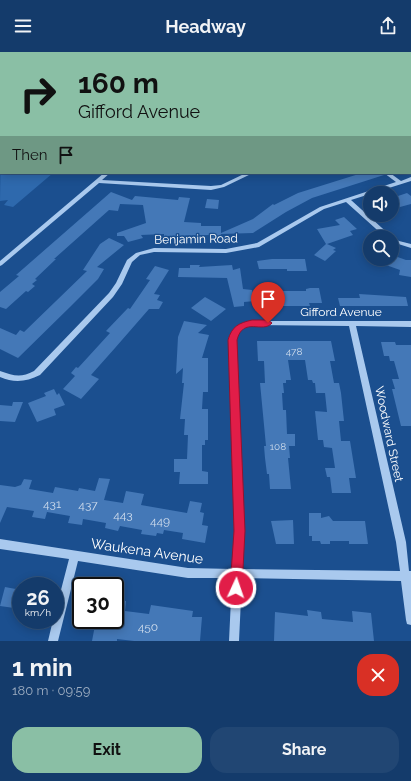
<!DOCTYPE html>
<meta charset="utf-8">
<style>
body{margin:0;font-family:Raleway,sans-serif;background:#214673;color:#f1f3f6;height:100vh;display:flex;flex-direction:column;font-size:15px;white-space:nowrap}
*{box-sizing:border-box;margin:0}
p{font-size:13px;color:#9dadc1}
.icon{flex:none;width:22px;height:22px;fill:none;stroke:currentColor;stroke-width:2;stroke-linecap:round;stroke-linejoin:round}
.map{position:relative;height:589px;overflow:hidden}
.sheet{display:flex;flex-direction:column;background:#143b6b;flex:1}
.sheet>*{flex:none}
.banner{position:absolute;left:0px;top:0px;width:411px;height:122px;box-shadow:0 2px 10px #0003,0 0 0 1px #33557e;background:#8abfa5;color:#111;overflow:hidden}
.buttons{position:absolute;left:363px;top:134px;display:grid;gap:8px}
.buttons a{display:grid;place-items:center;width:36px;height:36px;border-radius:50%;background:#143b6b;box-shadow:0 2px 10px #0003,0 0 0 1px #33557e;font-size:20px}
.speed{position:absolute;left:12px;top:525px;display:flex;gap:8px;font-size:20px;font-weight:700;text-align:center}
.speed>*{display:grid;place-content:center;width:52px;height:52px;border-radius:50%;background:#143b6b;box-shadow:0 2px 10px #0003,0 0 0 1px #33557e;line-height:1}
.speed small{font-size:10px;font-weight:400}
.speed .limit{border:2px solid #111;border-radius:6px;background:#fff;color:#111}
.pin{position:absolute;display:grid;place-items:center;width:34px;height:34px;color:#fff;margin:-41px -17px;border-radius:50% 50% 50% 0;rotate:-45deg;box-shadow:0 0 4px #0007}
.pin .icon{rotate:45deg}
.me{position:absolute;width:44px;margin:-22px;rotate:3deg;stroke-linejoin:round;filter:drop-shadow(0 0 3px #0008)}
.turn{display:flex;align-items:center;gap:14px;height:84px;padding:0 12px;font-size:18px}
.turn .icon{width:52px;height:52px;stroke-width:2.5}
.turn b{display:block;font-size:28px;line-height:34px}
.then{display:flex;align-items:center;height:38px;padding:0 12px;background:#0003;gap:8px;font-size:15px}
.round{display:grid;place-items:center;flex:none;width:42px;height:42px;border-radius:16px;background:#214673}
.head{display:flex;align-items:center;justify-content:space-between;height:68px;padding:0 12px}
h1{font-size:24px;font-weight:700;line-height:30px}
.primary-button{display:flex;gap:8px;margin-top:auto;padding:8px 12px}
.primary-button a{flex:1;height:46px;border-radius:16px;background:#8abfa5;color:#111;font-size:16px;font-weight:700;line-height:46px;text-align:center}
.primary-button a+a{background:#214673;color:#f1f3f6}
header{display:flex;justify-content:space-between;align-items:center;height:52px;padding:0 12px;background:#143b6b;font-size:18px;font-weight:700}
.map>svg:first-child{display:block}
</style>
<header><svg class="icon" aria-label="menu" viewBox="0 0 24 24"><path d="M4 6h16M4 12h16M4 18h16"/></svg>Headway<svg class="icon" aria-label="share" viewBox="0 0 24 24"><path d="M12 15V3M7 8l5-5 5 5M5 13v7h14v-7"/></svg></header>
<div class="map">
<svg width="411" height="589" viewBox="0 0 411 589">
<rect width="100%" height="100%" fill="#1b4f8f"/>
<!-- green -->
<path fill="#2e69ad" d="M1 82V121H53L13 155 4 153 8 148 0 149Z"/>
<!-- building -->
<path fill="#4478b7" d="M362 121H383L384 123 312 146 286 160 253 181 221 182V186H212V183L164 184V182L141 183 143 186 128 190 124 184H117V181L146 171 143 153 120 152 118 159 109 158 54 207H56L35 227 37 228 32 232 35 234 28 240 26 239 6 257 0 255V240L19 224 16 223 111 140 132 148 135 144 178 148 179 145 190 146 184 170 201 171V174H221V181L253 167 273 152 274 153 298 141Z
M407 141 411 144V152L400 155 392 148V146Z
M207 147 219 148 218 157 205 156Z
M344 165 357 177 350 179 353 183 327 192 336 196 333 198 336 199 325 209 314 203 326 192 317 177 340 173 335 168Z
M109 186 124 193 97 215 104 217 98 227 70 255 18 306 0 297V276L16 283 20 278 24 280 87 219 83 218 100 192Z
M392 203 406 208H411V225L399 223 400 218 372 208 392 207Z
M272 207H305L307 219H287V217H259L257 209Z
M190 213H200L199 215 232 213 233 218 240 216 243 237 252 238 255 249 244 250V254L234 255 227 226 178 225 179 216H190Z
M155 214 169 218 154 242 160 243 157 248 163 250 159 257H149L115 296 91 323 99 327 81 347 63 337 75 324 71 321 76 315 78 316 110 281 106 279 128 256 130 257 150 228 146 227Z
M310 236H319L322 251H309L310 254H265L263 242H276L278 239H306V237Z
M359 242 406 245 408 254H340L338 246H360Z
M205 245 226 257 211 269 191 256Z
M184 269 207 273 198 281 209 283 202 306H208V340H203L202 357H208V388H205V393H202V419L208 420V432H179L180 420H174V407H187L188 383H184L185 367H180L184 331H182L183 316 176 322 178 285Z
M257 289H331L335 309H330L334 331H339L341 341 344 369H339L341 389H350L356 426H349L351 441H332L330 425H327L325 416H335L332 396 324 395 323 388H318L315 359 327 360 325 341H316L315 331H313L312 328H308L305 308H288L291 328H286V331H283L284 341H282L283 358H286L287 382H295V394H289L290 406H288L291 437H270L269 422H267L265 406 264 394H266L260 331H265L264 309H258Z
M381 290H395L396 293H411V374H401L392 337H395L392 327H399L394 309H390L389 304H384Z
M54 337 57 343 59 341 65 353 54 357 56 363 37 370 28 351 46 344 44 341Z
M13 350H23L15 370 0 369V353L12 354Z
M99 426 110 427 104 448 123 451 126 439 144 442 141 453 187 461 190 449 202 451 200 460 204 461 202 473 208 474 205 491 182 487 183 481 164 478 163 482 157 481 156 484 141 482 142 478 120 474 118 479 105 476 106 471 83 467 82 473 68 471 70 464 47 460 45 467 32 465 34 459 7 455 0 471V433L15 435 21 433 24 427 32 428 29 437 53 441 55 435 78 439 79 436 95 439Z
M309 461H321V466L329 464 333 469H365L368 492H349V489H330V492H321L320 489H312V484H309Z
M293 468 294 492H276L271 469Z
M5 535 21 538V557L0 554Z
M115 548 126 549 125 559 149 562 151 553 193 559 192 565H202L200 589H134L117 587V589H92L96 568H115Z
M307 558 321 560 322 567 353 570 352 559 371 561 374 589H274L275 560 308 564Z"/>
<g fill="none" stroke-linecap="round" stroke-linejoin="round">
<!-- path -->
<path stroke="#a9c9ee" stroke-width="1" stroke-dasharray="1 2" stroke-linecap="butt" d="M317 0H321"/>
<!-- minor -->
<path fill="#a9c9ee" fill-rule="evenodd" d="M410 18H411V20H410Z
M410 66H411V69H410Z
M104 121H110L102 128 211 134 221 133 246 121H253L224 135 211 138 99 131 2 213 0 214V209Z
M384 121H390L401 129 411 125V129L373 141H370V142L351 148 392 185H385L346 150 324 157 259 195 226 201 154 200 140 203 132 210 122 232 113 245 40 323C26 330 14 331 0 325V319C14 324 21 326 34 319L109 241 116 231 127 208 136 201 154 196 226 197 257 191 320 155 396 130Z
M392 185 399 189 411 192V196L392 190Z
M252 269H411V275L356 274 406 490 409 519H411V573L407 572 406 568 401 529 242 526 239 589H229L232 526H188L78 509 58 589H48L53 568H55V561L69 507 0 497V487L188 516 233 517 235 479 229 288C233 275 240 272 252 269ZM252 273 349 274 396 490 400 519 242 517 243 479 235 288C238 279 243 276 252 273Z"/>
</g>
<!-- route -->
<path fill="#e11d48" stroke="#92132f" d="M252 268H268L272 271C263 282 243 264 237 288L245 479 242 536 241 540 236 542 232 540 230 536 234 479 228 288C232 274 239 271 252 268Z"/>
<g text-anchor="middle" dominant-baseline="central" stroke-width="3" stroke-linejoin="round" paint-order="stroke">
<!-- number labels -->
<g font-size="10" fill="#d0dded">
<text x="294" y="299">478</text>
<text x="278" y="394">108</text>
</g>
<!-- street labels -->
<g font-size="12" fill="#fff" stroke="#1b4f8f">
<text transform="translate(196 187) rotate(-1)">Benjamin Road</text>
<text x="341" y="260">Gifford Avenue</text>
<text transform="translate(389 382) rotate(78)">Woodward Street</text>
</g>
<!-- near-number labels -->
<g font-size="12" fill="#d0dded">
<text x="52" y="452">431</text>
<text x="88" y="453">437</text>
<text x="123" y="463">443</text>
<text x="160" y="469">449</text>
<text x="148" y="575">450</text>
</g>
<!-- near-street labels -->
<g font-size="14" fill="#fff" stroke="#1b4f8f">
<text transform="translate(147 499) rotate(8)">Waukena Avenue</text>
</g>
</g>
</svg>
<div class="buttons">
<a><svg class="icon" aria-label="sound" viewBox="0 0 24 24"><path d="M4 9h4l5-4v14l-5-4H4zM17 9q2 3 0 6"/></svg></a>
<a><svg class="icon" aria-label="search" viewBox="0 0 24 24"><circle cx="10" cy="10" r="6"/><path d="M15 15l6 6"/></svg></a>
</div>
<div class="speed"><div>26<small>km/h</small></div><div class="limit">30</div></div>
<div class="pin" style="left:268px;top:271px;background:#d93025"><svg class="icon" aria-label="arrive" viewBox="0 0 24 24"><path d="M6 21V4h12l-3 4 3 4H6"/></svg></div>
<svg class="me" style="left:236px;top:536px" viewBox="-20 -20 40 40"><circle r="17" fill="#e11d48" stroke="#fff" stroke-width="3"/><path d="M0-11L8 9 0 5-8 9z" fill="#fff"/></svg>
<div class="banner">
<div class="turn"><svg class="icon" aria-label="right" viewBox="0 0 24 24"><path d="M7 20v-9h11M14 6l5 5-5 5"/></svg><div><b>160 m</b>Gifford Avenue</div></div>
<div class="then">Then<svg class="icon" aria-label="arrive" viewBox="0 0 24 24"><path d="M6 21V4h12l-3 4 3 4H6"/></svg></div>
</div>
</div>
<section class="sheet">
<div class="head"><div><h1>1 min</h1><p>180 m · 09:59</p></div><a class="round" style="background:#d93025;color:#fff"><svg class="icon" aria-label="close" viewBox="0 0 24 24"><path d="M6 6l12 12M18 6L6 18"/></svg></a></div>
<div class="primary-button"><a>Exit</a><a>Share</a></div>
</section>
